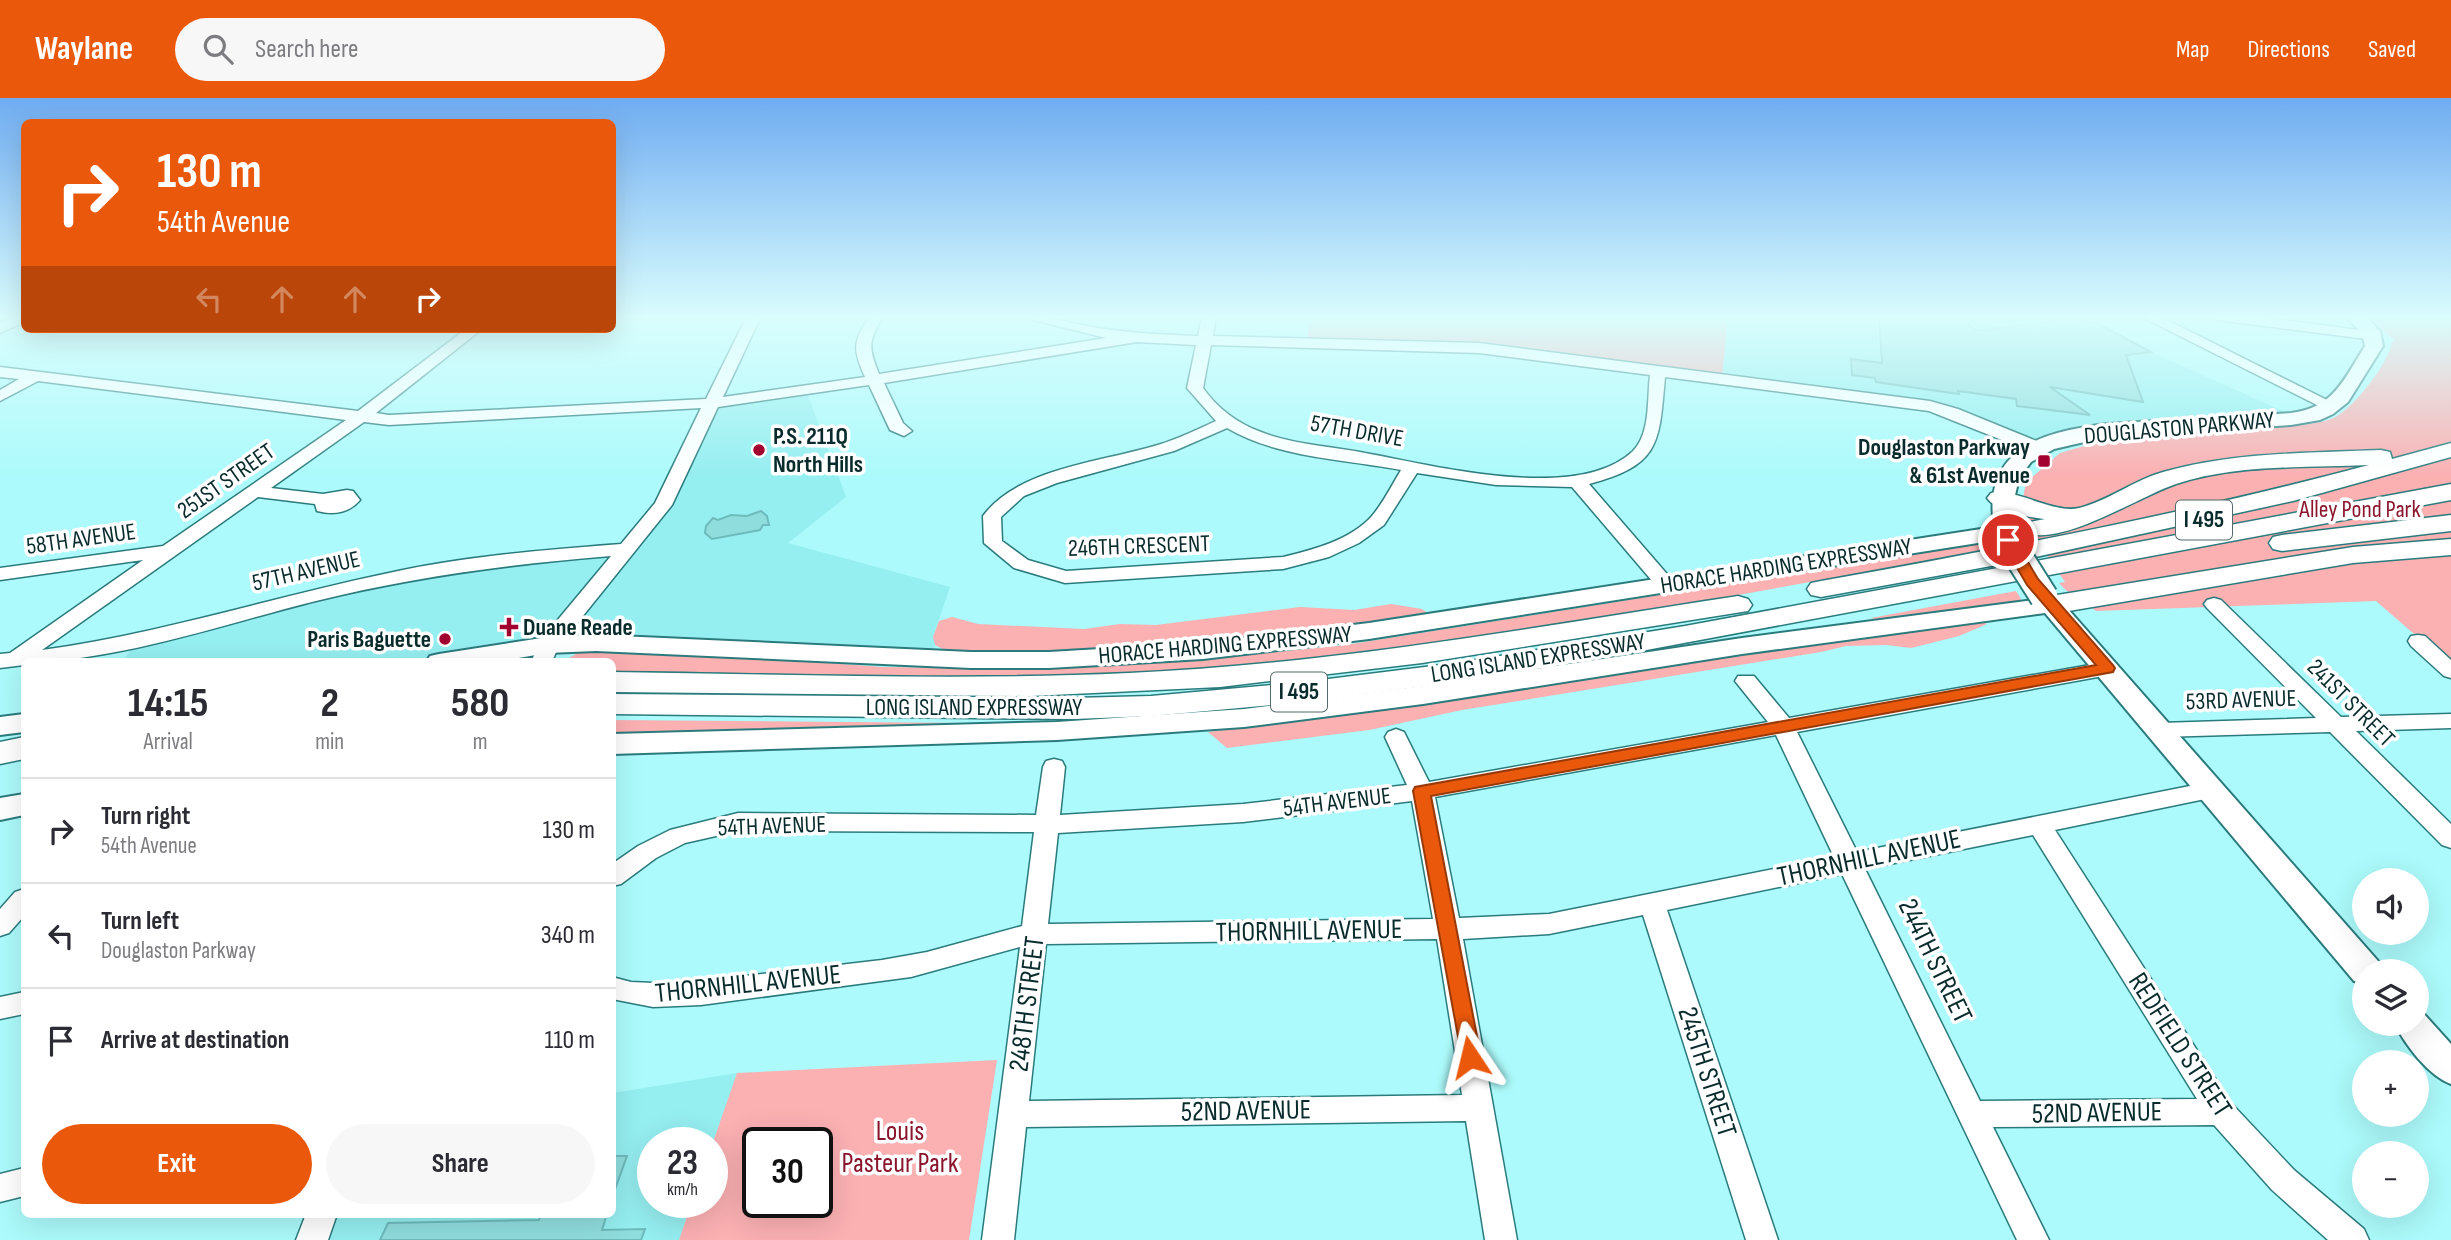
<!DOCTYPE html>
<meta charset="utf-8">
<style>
body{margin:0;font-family:"Sofia Sans Condensed",sans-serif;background:#f7f7f7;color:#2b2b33;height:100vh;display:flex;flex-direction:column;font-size:26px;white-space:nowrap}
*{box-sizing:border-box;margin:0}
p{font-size:23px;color:#7c7c81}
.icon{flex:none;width:38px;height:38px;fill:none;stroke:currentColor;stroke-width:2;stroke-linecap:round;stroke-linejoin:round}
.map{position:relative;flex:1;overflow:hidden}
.drawer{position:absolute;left:21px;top:560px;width:595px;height:560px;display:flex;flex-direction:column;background:#fff;border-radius:10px;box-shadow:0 7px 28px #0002}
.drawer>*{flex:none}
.hud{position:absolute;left:21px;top:21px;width:595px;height:214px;border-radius:10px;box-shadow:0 7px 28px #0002;background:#ea580c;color:#fff;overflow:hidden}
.fabs{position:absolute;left:2352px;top:770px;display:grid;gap:14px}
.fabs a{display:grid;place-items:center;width:77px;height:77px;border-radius:50%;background:#fff;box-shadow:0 7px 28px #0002;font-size:35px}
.speed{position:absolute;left:637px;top:1029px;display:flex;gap:14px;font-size:35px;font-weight:700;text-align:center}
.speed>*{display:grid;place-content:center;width:91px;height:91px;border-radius:50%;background:#fff;box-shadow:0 7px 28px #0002;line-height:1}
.speed small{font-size:18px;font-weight:400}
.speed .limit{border:4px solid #111;border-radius:10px;background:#fff;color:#111}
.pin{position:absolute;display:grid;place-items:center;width:60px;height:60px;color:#fff;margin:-30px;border:4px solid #fff;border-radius:50%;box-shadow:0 2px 7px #0007}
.me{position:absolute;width:77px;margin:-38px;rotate:350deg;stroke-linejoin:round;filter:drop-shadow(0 0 5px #0008)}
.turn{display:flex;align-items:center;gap:24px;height:147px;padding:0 21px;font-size:32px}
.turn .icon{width:91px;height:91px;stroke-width:2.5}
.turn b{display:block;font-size:49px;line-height:60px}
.lanes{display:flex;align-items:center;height:66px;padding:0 21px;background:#0003;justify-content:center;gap:35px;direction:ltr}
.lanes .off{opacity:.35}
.eta{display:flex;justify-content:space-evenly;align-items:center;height:119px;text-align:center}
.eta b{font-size:42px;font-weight:700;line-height:49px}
.primary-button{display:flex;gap:14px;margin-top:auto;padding:14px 21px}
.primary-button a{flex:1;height:80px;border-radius:42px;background:#ea580c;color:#fff;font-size:28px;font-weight:700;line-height:80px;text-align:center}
.primary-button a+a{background:#f7f7f7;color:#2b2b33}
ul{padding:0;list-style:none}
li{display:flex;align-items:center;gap:21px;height:105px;padding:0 21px;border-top:2px solid #e1e1e2}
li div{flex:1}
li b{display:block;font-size:26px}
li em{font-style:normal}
header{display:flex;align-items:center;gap:42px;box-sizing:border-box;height:98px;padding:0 35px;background:#ea580c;color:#fff}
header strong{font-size:33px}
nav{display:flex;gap:38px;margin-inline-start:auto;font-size:24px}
.search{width:490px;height:63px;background:#f7f7f7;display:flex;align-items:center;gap:18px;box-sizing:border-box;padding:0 24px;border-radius:38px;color:#7c7c81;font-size:26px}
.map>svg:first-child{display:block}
</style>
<header>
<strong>Waylane</strong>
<div class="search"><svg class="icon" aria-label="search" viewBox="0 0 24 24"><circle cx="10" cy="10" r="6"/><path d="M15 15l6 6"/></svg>Search here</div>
<nav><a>Map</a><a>Directions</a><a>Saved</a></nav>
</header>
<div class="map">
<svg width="2451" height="1142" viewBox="0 0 2451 1142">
<rect width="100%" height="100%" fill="#acfafb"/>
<!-- built -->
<path fill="#95eef0" d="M1728 218H2065L2084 221 2109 229 2153 255 2285 314 2228 321 2127 323 2058 342 2038 350 1962 318 1722 281Z
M807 295 846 399 788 445 950 489 933 539 935 547 924 570 826 566 666 553 579 554 469 564H123L137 540 341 491 626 451 662 407 715 305Z
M737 975 712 1047V1045H653V1104H692L679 1142H312L322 1117 612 1116 613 995Z"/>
<!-- green -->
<path fill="#fbb0b2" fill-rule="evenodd" d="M1309 218H1728L1722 281 1470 247 1307 244Z
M2369 218H2451V568L2376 503 2096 513C2083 503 2069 497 2059 485L2065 484 2037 443H2032L2030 438 2032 436 2022 422 2026 405 2023 401 2025 389 2031 380 2060 355 2087 347 2139 338 2310 326C2318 324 2330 323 2337 318 2355 308 2391 262 2392 243H2395Z
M1979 446 1984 447 1988 452 1666 510 1515 534 1347 556 1181 573 1037 579 613 576 612 564H563L579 554 666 553 882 569 1038 571 1185 563 1345 547Z
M2016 493 2021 501 2019 504 1878 522 1871 520Z
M1391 506 1422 511 1430 517 1244 542 1195 538 1161 547 1026 555 949 554 935 547 933 539 939 523 952 519 978 526 1084 531 1120 526 1156 527 1300 509 1354 512Z
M1980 523 1987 526 1959 538 1911 550 1887 547 1846 548 1821 554 1462 612 1369 632 1227 650 1208 634C1466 603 1722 558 1980 523Z
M612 622 966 625 1101 624 613 637Z
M997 962 969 1142H679L692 1104H712V1047L737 975ZM758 1045H817V1104H758Z"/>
<!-- building -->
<path fill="#90ddde" stroke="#6ebbbc" stroke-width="2" d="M1879 218H1958L1976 233 2070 221 2096 225 2151 254 2126 257 2143 304 2050 289 2090 317 2017 308 2016 301 1958 293 1959 296 1876 284 1875 280 1852 277 1851 261 1882 265Z
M761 413 767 418 769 427H763L760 432 712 441 705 435 706 428 713 420 718 422 731 417 747 418Z
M612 1058H627L614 1094 612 1093Z
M541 1116H607L602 1132 645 1131 641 1142H380L388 1125 539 1122Z"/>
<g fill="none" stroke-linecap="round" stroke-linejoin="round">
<!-- minor casing -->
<g stroke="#2b7b7d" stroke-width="3">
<path id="minor" d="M13 218H24V224L0 235V225Z
M747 218H761L723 299 865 279C852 251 853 243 870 218H884C868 243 868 249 879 276L1106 240 1030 221 1028 218C1053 218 1074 227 1098 230 1131 235 1164 237 1198 238L1202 218H1216L1213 238 1479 245 1930 303 1958 311 2044 346 2046 350 2038 355 2032 354 1929 313 1665 279C1659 345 1661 367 1589 386L1673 483 1676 487 1673 491H1659L1572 389 1496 387 1417 375 1384 427 1359 445 1329 459 1283 471 1065 485 1014 470 984 445 983 418C1019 369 1105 364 1161 346 1180 340 1198 331 1216 323L1187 290 1196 247 1137 244 884 285 903 325 912 333 904 338 890 332 869 287 718 309 672 407 558 549 552 564H531L541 542 611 458C511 466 414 479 316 503 227 525 116 564 24 564V567L0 570V556L10 555 143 462 0 482V470L163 448 346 322 38 283 0 303V292L19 281 0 279V269L358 313 466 231H482L376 315 389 317 706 301ZM1211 247 1479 255 1650 277C1647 300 1651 335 1633 353 1577 406 1433 367 1365 355 1331 348 1294 347 1261 334 1237 325 1218 311 1203 290ZM701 310 655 405 621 446C544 452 465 458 389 475 273 499 160 536 42 552L258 399 315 406 317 413C333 417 348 416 360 402L353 393 347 392 323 396 271 390 364 324 389 327ZM1227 330C1278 360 1344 361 1401 372 1392 387 1383 405 1372 418 1351 442 1312 452 1283 459L1066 473 1028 462 1002 443 1001 419 1024 398 1057 385 1174 353Z
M2140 218H2159L2339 308 2337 311H2325Z
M2210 218H2252L2374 234 2381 238 2374 242 2217 222Z
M2214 500 2221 502 2341 619 2451 616V630L2356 633 2451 726V750L2442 747 2330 634 2160 639 2152 637 2149 632 2152 627 2160 625 2316 620 2207 510 2204 506 2207 502Z
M2418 537 2425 538 2451 562V580L2444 578 2411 548 2408 543 2411 538Z
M2107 564 2114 566 2118 571 2114 576 1797 634 1857 754 2210 684 2218 686 2222 692 2218 698 2210 700 2055 732 2231 1005 2294 1072 2364 1131 2369 1142H2328L2272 1092 2214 1027 1993 1029 2049 1142H2017L1842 776 1667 812 1778 1142H1746L1643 817 1549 836 1463 841 1517 1142H1485L1466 1023 1026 1029 1014 1142H982L1020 849 911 879 701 907 653 909 612 901V879L631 884 676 886 882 862 927 854 1022 828 1034 734 738 733 685 745 656 760 621 786 612 788V766L638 748 670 732 738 715 1036 717 1043 669 1046 663 1054 661 1062 663 1065 669 1060 717 1243 706 1407 687 1385 639 1388 634 1396 631 1404 634 1429 684 1768 624 1735 583 1738 578H1754L1789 620ZM1776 637 1834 759 1549 816 1459 820 1435 699ZM1412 703 1433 821 1048 826 1058 735 1243 724ZM2033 737 2197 1001 1980 1003 1865 771ZM1437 841 1462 997 1029 1003 1046 846Z
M24 791V818L9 835 0 838V811L15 794Z
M24 894V916L0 921V899Z
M24 1070V1098L0 1104V1076Z
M306 1116H337L328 1142H296Z"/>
</g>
<!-- major casing -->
<g stroke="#2b7b7d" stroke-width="4">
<path id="major" d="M2345 218H2365L2380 233 2383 248 2348 304 2333 316 2320 322 2291 327 2106 339 2054 351 2031 364 2019 380 2013 406 2020 442 2016 447H2000L1997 442 1369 541 1203 561 1049 570H971L596 553 548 555 495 564H426L430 558 439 556 548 539 596 537 971 554H1049L1203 545 1369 525 1994 429C1990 401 1993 375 2016 355 2053 323 2140 324 2188 322 2222 320 2256 317 2291 315 2334 310 2344 281 2365 248L2362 235Z
M2044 492 2053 494 2060 502 2378 863 2382 873H2364V886L2354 883 2045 515 1742 556 1423 606 1244 629 1057 642 612 656V636L1057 624 1244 611 1423 588 1742 540 2034 502 2032 499 2035 494Z
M24 616V634L0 637V619Z
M24 696V717L0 722V700Z
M2417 913 2424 916 2451 946V986C2429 978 2405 947 2395 926H2417Z"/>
</g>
<!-- highway casing -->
<g stroke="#2b7b7d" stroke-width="3">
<path id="highway" d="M2451 345V359L2293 403 2013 464 1821 499 1811 497 1807 491 1811 485 1821 483C2004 450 2189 415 2369 367 2305 370 2237 366 2176 386 2138 399 2068 445 2030 436L2026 430 2030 424 2045 421C2028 419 1998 415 1987 400L1991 395C2013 389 2054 416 2079 410 2108 403 2134 382 2163 374 2234 354 2308 355 2381 352L2390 354 2392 361Z
M2451 386V402L1609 559 1457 584 1304 604 1151 618 1074 621 612 616V596L1074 600 1151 598 1304 584 1457 565 1685 528Z
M2451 417V433L2282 453 2273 451 2269 445 2273 439 2282 437Z
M2451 441V457L2353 465 2051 516 2041 513 2037 507 2041 501 2051 498 2353 449Z
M1738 498 1748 501 1752 507 1748 513 1422 565 1220 589 1030 598 612 594V574C785 576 958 583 1129 575 1334 566 1536 529 1738 498Z
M24 639V661L0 666V644Z"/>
</g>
<!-- minor -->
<use href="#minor" fill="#fff" fill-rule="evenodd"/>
<!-- major -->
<use href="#major" fill="#fff" fill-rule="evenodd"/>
<!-- highway -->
<use href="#highway" fill="#fff" fill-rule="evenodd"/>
<!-- major-bridge-far1 casing -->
<g stroke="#2b7b7d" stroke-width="24" stroke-linecap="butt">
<path id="major-bridge-far1" d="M2008 442 2014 451"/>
</g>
<!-- major-bridge casing -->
<g stroke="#2b7b7d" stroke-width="31" stroke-linecap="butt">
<path id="major-bridge" d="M2013 450 2044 499"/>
</g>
<!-- major-bridge-far1 -->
<use href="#major-bridge-far1" stroke="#fff" stroke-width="21"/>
<!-- major-bridge -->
<use href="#major-bridge" stroke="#fff" stroke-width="27"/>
</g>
<!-- sky -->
<linearGradient id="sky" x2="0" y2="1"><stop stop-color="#6facf1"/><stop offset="0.58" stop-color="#dafdfd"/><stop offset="1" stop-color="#dafdfd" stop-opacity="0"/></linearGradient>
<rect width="2451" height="378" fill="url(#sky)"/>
<!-- route -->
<path fill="#ea580c" stroke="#983908" stroke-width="2" d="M2008 438 2013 439 2038 481 2113 567 2115 570 2113 574 1431 698 1481 959 1478 966 1470 968 1463 966 1413 693 1415 689 2096 567 2027 487 2001 442Z"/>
<!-- markers -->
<g fill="#a2022f" stroke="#fff" stroke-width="2.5">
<circle cx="759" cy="352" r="7"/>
<rect x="2037" y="356" width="14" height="14" rx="3.5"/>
<path d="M505.5 518.5h7v7h7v7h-7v7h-7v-7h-7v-7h7z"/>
<circle cx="445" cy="541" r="7"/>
</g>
<g text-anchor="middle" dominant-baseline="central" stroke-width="7" stroke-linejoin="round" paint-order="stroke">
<!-- shield labels -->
<g fill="#fff" stroke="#536b6b" stroke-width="2">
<rect x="2176" y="402.5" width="56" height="39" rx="5"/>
<rect x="1271" y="574.5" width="56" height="39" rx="5"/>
</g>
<g font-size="23" font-weight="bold" fill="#092b2c">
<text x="2204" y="422">I 495</text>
<text x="1299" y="594">I 495</text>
</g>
<!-- street labels -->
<g font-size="24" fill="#092b2c" stroke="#fff">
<text transform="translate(2179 330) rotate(-5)">DOUGLASTON PARKWAY</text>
<text transform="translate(1357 333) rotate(10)">57TH DRIVE</text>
<text transform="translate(226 383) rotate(-35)">251ST STREET</text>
<text transform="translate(81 441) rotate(-8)">58TH AVENUE</text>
<text transform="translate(1139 448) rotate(-2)">246TH CRESCENT</text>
<text transform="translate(1786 468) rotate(-9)">HORACE HARDING EXPRESSWAY</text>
<text transform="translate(306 473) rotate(-13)">57TH AVENUE</text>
<text transform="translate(1225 547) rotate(-5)">HORACE HARDING EXPRESSWAY</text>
<text transform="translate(1538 560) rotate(-9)">LONG ISLAND EXPRESSWAY</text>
<text transform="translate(2241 602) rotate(-2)">53RD AVENUE</text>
<text transform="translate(2351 605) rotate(45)">241ST STREET</text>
<text x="974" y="609">LONG ISLAND EXPRESSWAY</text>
<text transform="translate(1337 704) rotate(-7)">54TH AVENUE</text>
<text transform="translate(772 728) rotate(-2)">54TH AVENUE</text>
</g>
<!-- poi labels -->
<g font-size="24" font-weight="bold" fill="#092b2c" stroke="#fff" text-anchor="start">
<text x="773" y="338">P.S. 211Q<tspan x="773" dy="28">North Hills</tspan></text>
<text x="2030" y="349" text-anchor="end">Douglaston Parkway<tspan x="2030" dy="28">&amp; 61st Avenue</tspan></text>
<text x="523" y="529">Duane Reade</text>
<text x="431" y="541" text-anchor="end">Paris Baguette</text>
</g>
<!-- park labels -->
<g font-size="24" fill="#8b152c" stroke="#fff">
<text x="2360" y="411">Alley Pond Park</text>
</g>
<!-- near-street labels -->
<g font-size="28" fill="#092b2c" stroke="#fff">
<text transform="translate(1869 760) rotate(-12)">THORNHILL AVENUE</text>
<text transform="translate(1309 833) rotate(-1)">THORNHILL AVENUE</text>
<text transform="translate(1935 863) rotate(64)">244TH STREET</text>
<text transform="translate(748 886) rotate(-6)">THORNHILL AVENUE</text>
<text transform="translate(1027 906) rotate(-83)">248TH STREET</text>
<text transform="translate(2180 947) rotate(57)">REDFIELD STREET</text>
<text transform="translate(1707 974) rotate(72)">245TH STREET</text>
<text transform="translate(1246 1013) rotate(-1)">52ND AVENUE</text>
<text transform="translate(2097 1015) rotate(-1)">52ND AVENUE</text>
</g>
<!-- near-park labels -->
<g font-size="28" fill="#8b152c" stroke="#fff">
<text x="900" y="1033">Louis<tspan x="900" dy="32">Pasteur Park</tspan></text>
</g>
</g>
</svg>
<div class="fabs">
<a><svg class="icon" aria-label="sound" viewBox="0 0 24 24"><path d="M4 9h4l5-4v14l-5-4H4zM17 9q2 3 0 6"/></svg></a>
<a><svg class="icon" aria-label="layers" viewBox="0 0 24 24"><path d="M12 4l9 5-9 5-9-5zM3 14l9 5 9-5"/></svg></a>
<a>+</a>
<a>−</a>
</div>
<div class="speed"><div>23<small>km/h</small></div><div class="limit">30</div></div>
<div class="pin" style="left:2008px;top:442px;background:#d93025"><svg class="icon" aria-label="arrive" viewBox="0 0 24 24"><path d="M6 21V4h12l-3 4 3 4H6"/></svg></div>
<svg class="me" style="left:1470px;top:959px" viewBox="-20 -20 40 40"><path d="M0-17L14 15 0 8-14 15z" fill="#ea580c" stroke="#fff" stroke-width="4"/></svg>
<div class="hud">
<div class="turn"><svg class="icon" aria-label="right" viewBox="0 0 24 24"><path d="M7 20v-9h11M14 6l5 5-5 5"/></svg><div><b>130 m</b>54th Avenue</div></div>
<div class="lanes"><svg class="icon off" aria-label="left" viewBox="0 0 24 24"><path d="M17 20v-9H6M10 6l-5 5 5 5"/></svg><svg class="icon off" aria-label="ahead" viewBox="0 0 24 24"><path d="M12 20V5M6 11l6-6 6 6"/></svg><svg class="icon off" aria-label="ahead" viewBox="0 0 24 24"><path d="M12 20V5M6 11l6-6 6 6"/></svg><svg class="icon" aria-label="right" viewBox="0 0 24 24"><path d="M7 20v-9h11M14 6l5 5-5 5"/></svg></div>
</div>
<section class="drawer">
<div class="eta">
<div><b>14:15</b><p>Arrival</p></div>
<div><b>2</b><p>min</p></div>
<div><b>580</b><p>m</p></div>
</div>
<ul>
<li><svg class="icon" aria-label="right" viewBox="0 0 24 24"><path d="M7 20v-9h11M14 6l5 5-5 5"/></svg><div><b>Turn right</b><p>54th Avenue</p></div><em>130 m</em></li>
<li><svg class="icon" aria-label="left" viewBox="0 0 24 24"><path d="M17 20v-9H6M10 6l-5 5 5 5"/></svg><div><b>Turn left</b><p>Douglaston Parkway</p></div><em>340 m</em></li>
<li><svg class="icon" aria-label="arrive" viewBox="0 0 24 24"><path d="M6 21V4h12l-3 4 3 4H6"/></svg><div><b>Arrive at destination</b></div><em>110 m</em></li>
</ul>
<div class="primary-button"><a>Exit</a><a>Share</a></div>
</section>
</div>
